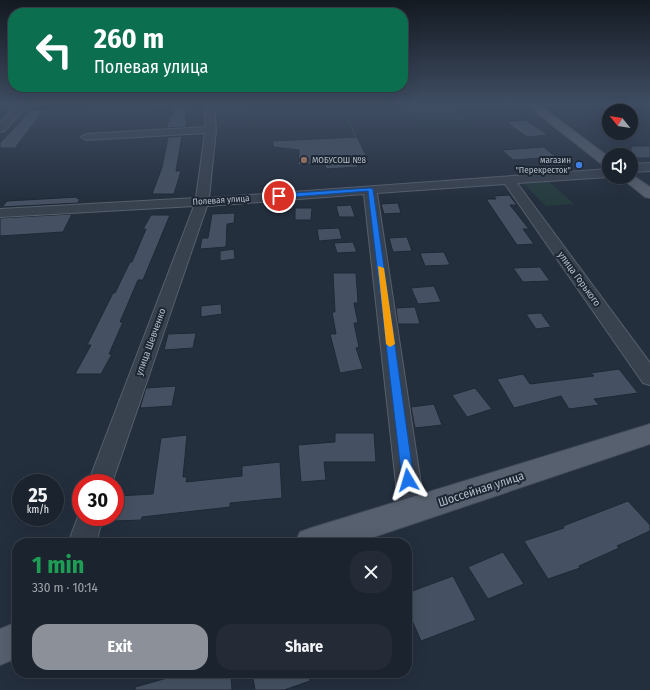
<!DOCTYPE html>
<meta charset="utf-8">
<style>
body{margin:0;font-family:"Fira Sans Condensed",sans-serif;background:#242b36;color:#f1f3f6;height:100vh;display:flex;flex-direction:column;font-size:15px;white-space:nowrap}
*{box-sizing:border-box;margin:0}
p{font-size:13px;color:#a0a4aa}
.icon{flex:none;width:22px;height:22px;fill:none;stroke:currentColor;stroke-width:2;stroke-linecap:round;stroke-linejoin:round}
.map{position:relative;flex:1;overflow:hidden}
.sheet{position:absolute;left:12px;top:538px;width:400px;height:140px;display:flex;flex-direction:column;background:#1b232e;border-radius:16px;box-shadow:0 4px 16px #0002,0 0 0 1px #39404a}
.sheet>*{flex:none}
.banner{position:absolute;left:8px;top:8px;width:400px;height:84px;border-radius:16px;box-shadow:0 4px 16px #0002,0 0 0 1px #39404a;background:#0b6e4f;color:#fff;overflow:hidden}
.needle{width:26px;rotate:300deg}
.tools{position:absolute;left:602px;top:104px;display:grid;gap:8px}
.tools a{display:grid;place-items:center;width:36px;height:36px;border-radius:50%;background:#1b232e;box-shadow:0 4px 16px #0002,0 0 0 1px #39404a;font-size:20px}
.speed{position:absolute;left:12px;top:474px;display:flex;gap:8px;font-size:20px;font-weight:700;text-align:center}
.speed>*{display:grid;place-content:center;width:52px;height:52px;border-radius:50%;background:#1b232e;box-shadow:0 4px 16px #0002,0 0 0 1px #39404a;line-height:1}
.speed small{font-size:10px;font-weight:400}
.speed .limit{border:6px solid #d22;background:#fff;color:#111}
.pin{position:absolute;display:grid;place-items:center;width:34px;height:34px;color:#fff;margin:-17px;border:2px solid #fff;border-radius:50%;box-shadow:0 1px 4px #0007}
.me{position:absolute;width:44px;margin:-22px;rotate:353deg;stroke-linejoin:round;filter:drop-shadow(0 0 3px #0008)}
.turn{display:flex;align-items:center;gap:14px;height:84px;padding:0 20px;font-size:18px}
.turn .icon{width:52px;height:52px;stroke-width:2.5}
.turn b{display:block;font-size:28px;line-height:34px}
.round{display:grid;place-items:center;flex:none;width:42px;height:42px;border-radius:16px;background:#242b36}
.summary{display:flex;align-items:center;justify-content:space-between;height:68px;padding:0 20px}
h1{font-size:24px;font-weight:700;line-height:30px;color:#1e9e55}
.cta{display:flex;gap:8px;margin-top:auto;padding:8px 20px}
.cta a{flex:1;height:46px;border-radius:16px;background:#8c9099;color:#fff;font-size:16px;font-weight:700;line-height:46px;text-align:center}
.cta a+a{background:#242b36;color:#f1f3f6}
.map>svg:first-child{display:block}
</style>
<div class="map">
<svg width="650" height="690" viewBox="0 0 650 690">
<rect width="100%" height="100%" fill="#242f3e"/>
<!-- green -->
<path fill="#263c3f" d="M211 104H342L343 105 211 111Z
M365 104H510L511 105 457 110 470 122H420L392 104Z
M548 181 574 204 546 206 523 183Z"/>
<!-- building -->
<path fill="#455162" stroke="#1f2835" d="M174 106H186V127L167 128 169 116H172Z
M31 110H44L15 148H0V143Z
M526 120 548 135 527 137 506 122Z
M182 136 176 171H181L174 194H152L162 167 168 137Z
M357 137 369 161 355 162 358 167 326 169 324 163 298 165 299 150 273 147V141Z
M631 146H650V158H631Z
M544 147 556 157 513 160 502 150Z
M509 195 517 205H510L529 229H523L534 244 517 245 486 199H496L494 196Z
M78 197 77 199 80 198 78 203 2 207 7 201Z
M398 203 401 213 384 214 381 204Z
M351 205 355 217H339L336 206Z
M295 208H312L311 220H295Z
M235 213 234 223 227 224 226 247 200 249 202 238H208L212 214Z
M72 214 63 232 0 236V218Z
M151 215H170L143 280H138L120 322H123L109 354H112L101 374H75L91 345H87L113 293H115L130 262H132L146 229H143Z
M339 228 342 239 319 241 317 229Z
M407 237 412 251 393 252 389 238Z
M353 242 357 252 337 253 334 243Z
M234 249 235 259 220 261V251Z
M444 252 450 265 425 266 420 253Z
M540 267 550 281 523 282 513 268Z
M333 273H356L358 303H354L358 323H354L359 347 356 348 363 369 340 373 330 334H336L332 312H335Z
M434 286 441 302 418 304 411 288Z
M221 304 222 314 201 317V306Z
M415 307 420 324H398L396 308Z
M541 313 551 327 536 329 526 314Z
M196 333 193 348 164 350 168 334Z
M619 369 638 393 594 399 599 405 569 409 561 396 514 408 497 379 523 374 530 384 594 376 591 373Z
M176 386 172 406 140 408 146 388Z
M475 388 492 409 467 417 452 395Z
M434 404 442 425 415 428 411 407Z
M335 433H374L376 462H324L326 480 301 482 298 445 335 442Z
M187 435 183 477H187L186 482 242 476V466L280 462 282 498 230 503V507L142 517 141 520 115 521V506L118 496 153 494 161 438Z
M628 501 650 525V531L617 546 619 548 579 566 580 568 548 579 524 541 564 528 563 526Z
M503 552 524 584 488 599 468 567Z
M453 576 476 620 421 641 407 609V593Z
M185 673H231L232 690H135V687Z
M252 673H308L310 681 284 690H255Z"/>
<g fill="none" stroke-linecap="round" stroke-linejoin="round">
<!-- minor casing -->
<g stroke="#565f6c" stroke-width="2">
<path id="minor" d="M18 104H28L4 131 0 132V123Z
M93 104H170L165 107 90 109 88 107Z
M204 104H214L216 130 209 198 609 169V177L517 183 650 363V385L643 383 505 184 377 193 425 511 421 519 412 523 403 519 399 511 364 194 207 206 112 483H88L194 206 0 217V209L196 198 205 133 86 140 81 137 86 134 206 127Z
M650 163V171L631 172V164Z
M81 509V517H103L96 543H68Z"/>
</g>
<!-- major casing -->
<g stroke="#414a57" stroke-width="2">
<path id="major" d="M530 104H540L546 110 609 157V167L604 166 538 114Z
M631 174 650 187V198L645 197 620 177H631Z
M650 424V444L356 543H295L300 532 311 528Z
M17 622V658L0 665V629Z"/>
</g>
<!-- path -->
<path stroke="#44595c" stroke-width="1.5" stroke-dasharray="1.5 1.5" stroke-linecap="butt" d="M349 104 343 107 356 137"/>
<!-- minor -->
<use href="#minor" fill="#38414e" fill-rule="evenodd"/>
<!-- major -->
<use href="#major" fill="#56606e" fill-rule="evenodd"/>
</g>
<!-- sky -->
<linearGradient id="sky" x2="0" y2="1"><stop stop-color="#141a22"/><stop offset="0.52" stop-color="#3f4d63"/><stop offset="1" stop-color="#3f4d63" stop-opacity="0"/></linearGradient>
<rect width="650" height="200" fill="url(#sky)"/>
<!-- route -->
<path fill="#1a73e8" stroke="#114b97" d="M370 188 373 189 414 480 412 484 408 485 404 484 402 480 368 191 279 198 276 196 279 194Z"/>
<!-- slow -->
<path fill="#f59e0b" d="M378 266 384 268 395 344 390 347 386 344Z"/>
<!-- markers -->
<circle fill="#8d6e63" stroke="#1d2633" stroke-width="1.5" cx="304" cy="160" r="4"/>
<circle fill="#3f7fe0" stroke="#1d2633" stroke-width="1.5" cx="579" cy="165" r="4"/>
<g text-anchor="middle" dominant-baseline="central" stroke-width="4" stroke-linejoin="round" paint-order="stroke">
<!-- far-poi labels -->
<g font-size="9" fill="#b4bcc9" stroke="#1d2633" text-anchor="start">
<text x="312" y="160">МОБУСОШ №8</text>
<text x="571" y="160" text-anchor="end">магазин<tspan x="571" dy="10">"Перекресток"</tspan></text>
</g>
<!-- far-street labels -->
<g font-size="9" fill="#b4bcc9" stroke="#1d2633">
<text transform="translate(221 200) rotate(-4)">Полевая улица</text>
</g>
<!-- street labels -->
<g font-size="10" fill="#b4bcc9" stroke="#1d2633">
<text transform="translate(579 279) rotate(54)">улица Горького</text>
<text transform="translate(151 342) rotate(-70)">улица Шевченко</text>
</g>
<!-- near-street labels -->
<g font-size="12" fill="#b4bcc9" stroke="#1d2633">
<text transform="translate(481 489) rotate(-18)">Шоссейная улица</text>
</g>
</g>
</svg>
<div class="tools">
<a><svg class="needle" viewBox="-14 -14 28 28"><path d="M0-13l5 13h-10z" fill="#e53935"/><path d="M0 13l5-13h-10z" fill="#a0a4aa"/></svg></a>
<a><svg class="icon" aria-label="sound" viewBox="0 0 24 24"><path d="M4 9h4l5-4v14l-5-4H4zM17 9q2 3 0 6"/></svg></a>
</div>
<div class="speed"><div>25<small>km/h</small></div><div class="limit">30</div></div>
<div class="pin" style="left:279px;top:196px;background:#d93025"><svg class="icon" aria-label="arrive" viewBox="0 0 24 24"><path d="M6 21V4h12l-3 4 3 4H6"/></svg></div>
<svg class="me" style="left:408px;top:480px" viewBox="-20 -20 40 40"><path d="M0-17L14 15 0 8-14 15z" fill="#1a73e8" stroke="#fff" stroke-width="4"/></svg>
<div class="banner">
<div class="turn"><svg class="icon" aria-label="left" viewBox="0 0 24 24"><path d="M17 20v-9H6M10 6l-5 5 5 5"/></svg><div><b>260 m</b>Полевая улица</div></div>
</div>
<section class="sheet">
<div class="summary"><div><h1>1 min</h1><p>330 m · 10:14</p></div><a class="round"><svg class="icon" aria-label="close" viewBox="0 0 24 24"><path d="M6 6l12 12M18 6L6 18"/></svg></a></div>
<div class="cta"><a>Exit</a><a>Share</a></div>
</section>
</div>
